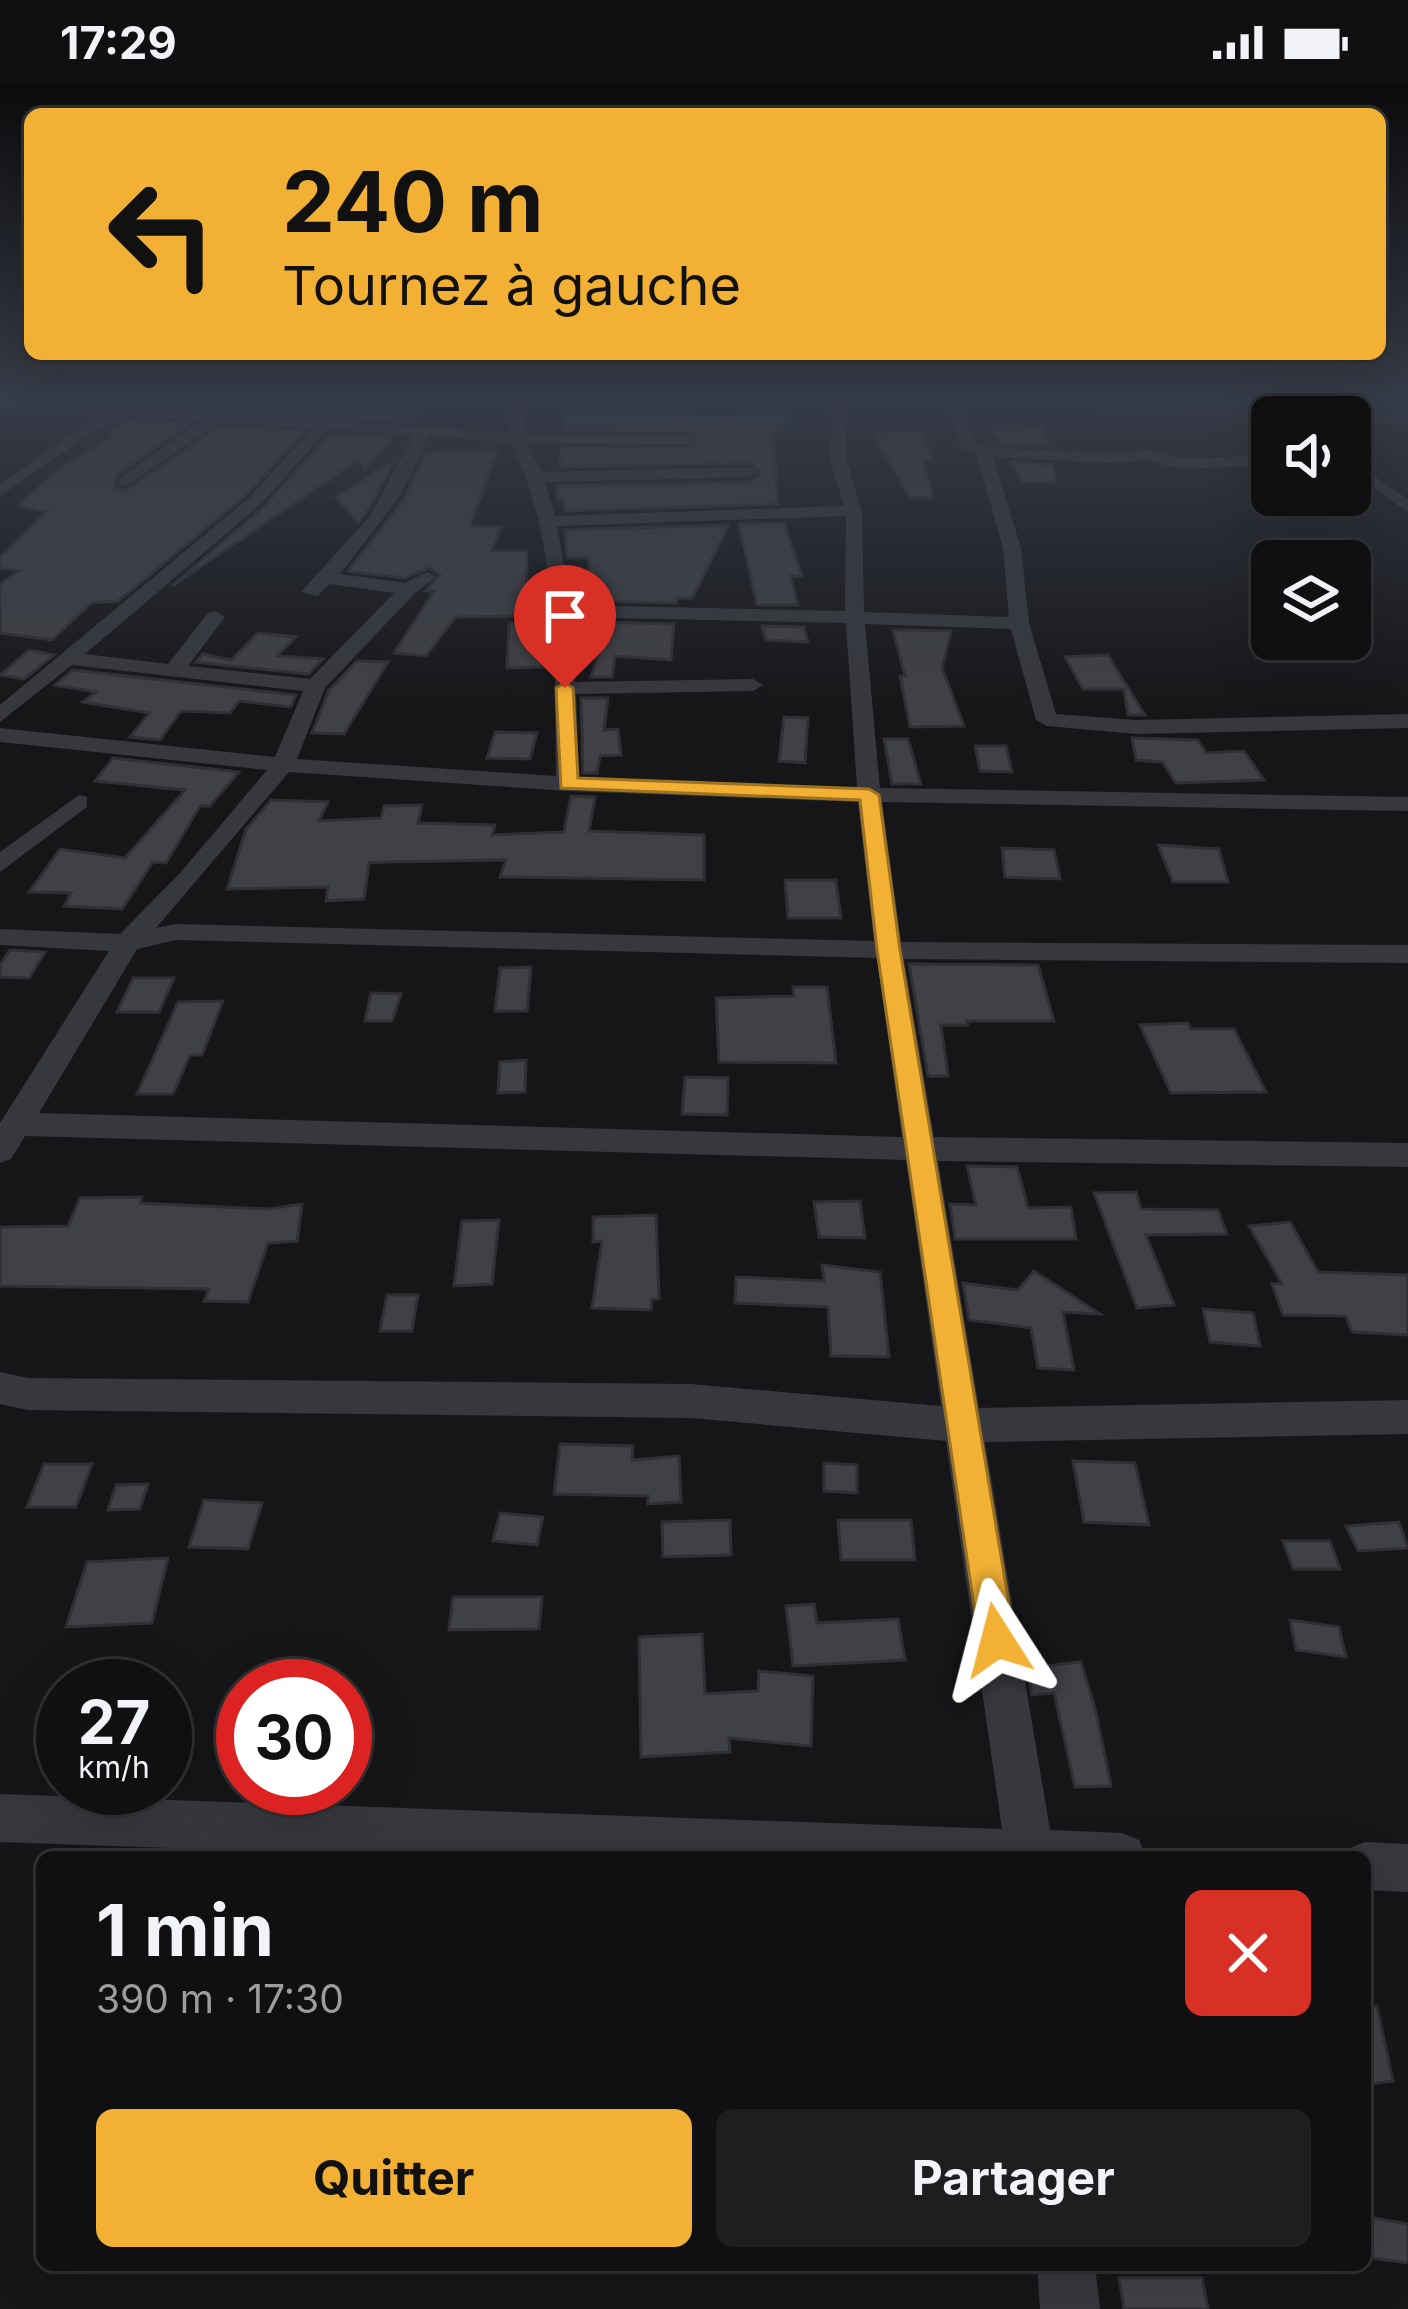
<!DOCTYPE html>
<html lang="fr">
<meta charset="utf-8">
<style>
body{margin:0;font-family:Inter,sans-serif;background:#1e1e20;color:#f1f3f6;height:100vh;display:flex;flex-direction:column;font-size:45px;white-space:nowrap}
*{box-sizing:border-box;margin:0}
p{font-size:39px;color:#9c9d9f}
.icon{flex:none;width:66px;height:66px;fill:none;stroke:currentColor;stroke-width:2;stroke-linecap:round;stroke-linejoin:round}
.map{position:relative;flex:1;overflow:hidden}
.panel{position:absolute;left:36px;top:1767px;width:1335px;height:420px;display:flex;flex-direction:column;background:#101012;border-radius:18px;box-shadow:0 12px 48px #0002,0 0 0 3px #303032}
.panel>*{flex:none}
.guide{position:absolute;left:24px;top:24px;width:1362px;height:252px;border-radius:18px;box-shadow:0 12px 48px #0002,0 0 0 3px #303032;background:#f2b134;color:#111;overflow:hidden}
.tools{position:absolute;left:1251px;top:312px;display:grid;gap:24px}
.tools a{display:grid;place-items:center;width:120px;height:120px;border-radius:18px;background:#101012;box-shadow:0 12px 48px #0002,0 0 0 3px #303032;font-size:60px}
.speed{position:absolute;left:36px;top:1575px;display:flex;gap:24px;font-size:60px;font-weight:700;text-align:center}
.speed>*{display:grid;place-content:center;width:156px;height:156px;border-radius:50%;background:#101012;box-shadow:0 12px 48px #0002,0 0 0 3px #303032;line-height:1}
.speed small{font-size:30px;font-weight:400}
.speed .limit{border:18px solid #d22;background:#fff;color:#111}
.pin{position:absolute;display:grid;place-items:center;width:102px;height:102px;color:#fff;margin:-123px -51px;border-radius:50% 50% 50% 0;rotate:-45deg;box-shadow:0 0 12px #0007}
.pin .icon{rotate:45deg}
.me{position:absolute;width:132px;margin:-66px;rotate:351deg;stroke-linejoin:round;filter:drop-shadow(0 0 9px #0008)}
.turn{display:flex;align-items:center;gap:42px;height:252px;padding:0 60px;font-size:54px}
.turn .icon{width:156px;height:156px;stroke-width:2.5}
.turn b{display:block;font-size:84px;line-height:102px}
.round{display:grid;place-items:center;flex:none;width:126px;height:126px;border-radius:18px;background:#1e1e20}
.headline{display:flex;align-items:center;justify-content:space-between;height:204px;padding:0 60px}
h1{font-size:72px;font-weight:700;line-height:90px}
.primary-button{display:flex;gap:24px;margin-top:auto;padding:24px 60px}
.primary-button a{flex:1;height:138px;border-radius:18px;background:#f2b134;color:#111;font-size:48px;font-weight:700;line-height:138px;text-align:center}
.primary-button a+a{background:#1e1e20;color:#f1f3f6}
.status{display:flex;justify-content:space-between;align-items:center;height:84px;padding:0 60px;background:#101012;direction:ltr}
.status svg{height:33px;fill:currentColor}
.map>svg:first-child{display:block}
</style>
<div class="status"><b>17:29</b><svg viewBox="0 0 49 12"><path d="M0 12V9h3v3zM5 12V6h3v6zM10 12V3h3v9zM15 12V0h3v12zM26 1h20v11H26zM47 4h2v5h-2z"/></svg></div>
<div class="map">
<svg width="1408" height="2225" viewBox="0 0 1408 2225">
<rect width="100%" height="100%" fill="#161618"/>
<!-- building -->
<path fill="#404145" stroke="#303034" stroke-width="3" d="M189 316 288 320 292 316H425L406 338 181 323Z
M643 316H681L678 333 741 334V320H786L784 346H773L778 420 565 427 564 415 557 416 558 402 750 398 762 389 750 379 560 383 561 364H687L698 358 687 347 563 346 564 327 632 325V321H643Z
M129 336 189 340 116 391 115 404 124 407 220 343 303 348 246 411 118 517 91 519 52 556 0 549V500L19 487 0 484V473L46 428 18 422 60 384 114 352 109 351Z
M1042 342 1047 362 1001 360 991 343Z
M922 349 932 376H923L933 414H910L874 350Z
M330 350 392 354 365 386 357 377 172 502 264 423Z
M497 366 470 442 501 443 492 467H527L526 532 455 533 426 572 394 569 434 507H425L440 491 429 484 404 494 348 487 404 415 426 369Z
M395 376 366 429 358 439 336 413Z
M1012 378 1052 381 1056 398 1022 397Z
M784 439 802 492H790L798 521H757L739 440Z
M729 441 692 515 677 514 676 519 587 517 589 474H567L565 446Z
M546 538 542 583 507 584 509 539Z
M587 538 674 540 671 576 615 572 612 593H591L604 553H589L592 539 586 545Z
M762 542 804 543 808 558 766 556Z
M893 546 951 547 942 584 964 642 910 643 900 592H905Z
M258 549 296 553 277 572 323 575 308 590 196 578 203 570 231 576Z
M29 566 54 571 24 595 0 591Z
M1108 571 1123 596 1145 631H1128L1124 605H1083L1065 573Z
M357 577 388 578 344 650 312 649 329 606Z
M73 586 296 611 291 623 239 617 230 629 181 627 160 656 130 653 149 629 83 618 96 608 55 601Z
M581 614H608L604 646 618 645 621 671 600 672 597 689H583Z
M784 633 808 634 805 679 779 677Z
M495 648 537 649 530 675 487 674Z
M1132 654 1198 656 1206 669 1244 667 1264 696 1176 699 1162 678 1136 676Z
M884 655H908L921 700H892Z
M975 662H1006L1012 688 980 687Z
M113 674 239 688 210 722H200L166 779 153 778 122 825 64 822 71 809 29 808 60 765 125 774 185 706 95 697Z
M571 712 595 713 589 747 704 751V796L500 793 506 776 386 778 369 779 364 815 326 817 328 803 227 805 246 745 271 716 328 718 319 737 381 734 384 722 422 721 418 739 495 741 492 751 564 748Z
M1158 761 1219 765 1228 798H1173Z
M1002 764 1054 766 1060 795 1005 793Z
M785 796H836L841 834H788Z
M10 866 45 868 29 894 0 893V881Z
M909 880 1038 881 1054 937H967L968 941H941L948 992H928Z
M531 883 527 927H495L500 884Z
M133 894H174L159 928H117Z
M793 903H827L836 979 719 978 716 914 794 912Z
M371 909 401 910 392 937H365Z
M223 917 202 971H190L173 1010H137L178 918Z
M1188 939 1191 945H1234L1266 1008 1171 1009 1140 941Z
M526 976 525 1008 498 1009 500 978Z
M685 993 728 994 727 1031 682 1030Z
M967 1082 1017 1083 1028 1124 1071 1123 1076 1155H955L950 1120 976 1121Z
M1136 1108 1141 1125 1218 1126 1227 1150 1146 1151 1174 1221 1137 1224 1094 1109Z
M142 1113 140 1119 269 1125 302 1120 297 1157 268 1159 248 1218 204 1217 209 1205 0 1202V1143L68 1142 80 1114Z
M860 1117 865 1154 819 1153 814 1118Z
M656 1131 659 1215H652L651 1226 592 1224 602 1157 593 1158V1133Z
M499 1136 492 1200 454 1202 462 1137Z
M1290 1138 1318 1188 1408 1191V1251L1352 1248 1346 1232 1283 1231 1272 1200H1282L1249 1142Z
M822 1181 880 1188 889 1273 831 1272 828 1223 735 1219 736 1193 824 1197Z
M1034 1187 1100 1230 1063 1228 1074 1286 1038 1284 1031 1244 969 1236 963 1199 1018 1206Z
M387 1211H418L412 1247H380Z
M1203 1225 1253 1229 1260 1262 1210 1258Z
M560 1360 633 1362 632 1376 679 1372 681 1418 648 1420V1412L554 1410Z
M1073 1377 1135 1379 1149 1441 1084 1438Z
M824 1379 857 1381V1409L824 1407Z
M44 1380H92L76 1423H27Z
M148 1400 140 1425 108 1426 116 1401Z
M204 1416 262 1419 248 1465 189 1463Z
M500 1429 543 1433 537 1461 493 1457Z
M730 1436 731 1471 663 1473 662 1438Z
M838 1436H911L915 1476H841Z
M1399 1438 1408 1464 1358 1467 1346 1442Z
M1283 1457H1330L1340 1485H1293Z
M168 1474 152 1539 66 1543 87 1478Z
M453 1513H542L539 1545 449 1546Z
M814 1520 817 1539 898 1535 905 1576 793 1582 786 1522Z
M1290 1536 1339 1543 1346 1573 1296 1566Z
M702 1550 705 1610 758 1607 759 1587 813 1592 811 1662 729 1654 730 1668 641 1673 639 1553Z
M1081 1578 1096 1628 1111 1702 1075 1703 1054 1609 1032 1611 1027 1584Z
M1377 1922 1393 1997 1365 2001V1923Z
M1365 2132 1408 2140V2179L1365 2173Z
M1119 2194H1202L1208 2225H1124Z"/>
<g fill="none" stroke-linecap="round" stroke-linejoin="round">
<!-- minor -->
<path fill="#37383d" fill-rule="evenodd" d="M0 316 510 349 512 316H526L525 350 687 352 694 356 687 360 527 359 541 388 750 383 758 388 750 393 545 398 555 432 844 422 830 375 832 316H846V375L862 427 864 528 1009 533 1003 464 977 371 962 364 948 320 935 316H1137L1330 330 1332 333C1211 333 1087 322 962 320L974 358 986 364 1110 369 1152 366 1173 373 1202 374 1272 371V381L1202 384 1171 383 1150 376 1110 379 993 373 1021 464 1029 539 1056 630 1136 636 1408 630V644L1136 650 1047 642 1036 636 1011 545 865 540 880 704 1408 713V727L882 718 901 858 1408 861V879L904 875 934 1053 1408 1059V1083L938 1077 979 1324 1408 1316V1350L985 1358 1050 1746 1122 1749 1139 1756 1146 1773H429L0 1758V1710L1002 1745 946 1357 691 1334 28 1326 0 1320V1288L28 1294 691 1300 941 1322 906 1076 25 1052 11 1075 0 1079V1039L109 867 0 861V845L120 850 181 788 267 686 0 658V644L275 673 303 607 72 581 0 638V621L249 414 313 344 219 338 125 403 119 401V395L202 336 118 331 0 412V400L101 329 0 322ZM328 345 414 351 370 432 301 508 317 512 330 500 394 509 310 595 188 582 225 533 215 527 208 529 168 580 85 570 261 420ZM429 352 511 358C561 462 554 580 556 692L297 675 325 604 415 509 436 493 427 488 405 499 340 490 400 412ZM846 432 845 527 571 521 557 442ZM573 533 846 539 857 704 579 693 576 610 753 607 763 601 753 595 575 598ZM289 688 568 707 858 718 874 857 176 840 156 844ZM176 856 877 874 902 1053 39 1029 137 865Z
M1350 330 1408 331V339L1350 338V333H1343Z
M1350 376 1408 415V428L1350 388Z
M79 711 87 713V723L0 788V768Z
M1365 1758 1408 1760V1808L1365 1806V1773H1344L1348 1765Z
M1037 2181H1095L1100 2225H1040Z"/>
</g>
<!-- sky -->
<linearGradient id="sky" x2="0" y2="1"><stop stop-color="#0c0c0d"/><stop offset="0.5" stop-color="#363c48"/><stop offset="1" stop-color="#363c48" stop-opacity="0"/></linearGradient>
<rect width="1408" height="627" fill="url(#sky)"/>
<!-- route -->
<path fill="#f2b134" stroke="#9d7322" stroke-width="3" d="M565 599 573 604 578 694 869 705 879 711 900 866 1015 1556 1009 1568 997 1574 984 1568 979 1556 877 866 860 716 561 704 556 604Z"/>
</svg>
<div class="tools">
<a><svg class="icon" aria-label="sound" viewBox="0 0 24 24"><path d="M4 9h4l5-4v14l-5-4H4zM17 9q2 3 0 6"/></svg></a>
<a><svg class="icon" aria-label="layers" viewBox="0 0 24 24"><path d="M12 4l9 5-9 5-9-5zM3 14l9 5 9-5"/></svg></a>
</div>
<div class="speed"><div>27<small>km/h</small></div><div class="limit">30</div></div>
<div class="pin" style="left:565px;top:604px;background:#d93025"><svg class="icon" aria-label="arrive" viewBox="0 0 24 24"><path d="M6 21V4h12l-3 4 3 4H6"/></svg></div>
<svg class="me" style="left:997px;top:1556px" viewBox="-20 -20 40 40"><path d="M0-17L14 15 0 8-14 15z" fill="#f2b134" stroke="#fff" stroke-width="4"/></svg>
<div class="guide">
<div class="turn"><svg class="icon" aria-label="left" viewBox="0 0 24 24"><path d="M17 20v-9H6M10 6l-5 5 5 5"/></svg><div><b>240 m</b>Tournez à gauche</div></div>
</div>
<section class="panel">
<div class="headline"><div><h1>1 min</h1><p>390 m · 17:30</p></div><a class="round" style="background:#d93025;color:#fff"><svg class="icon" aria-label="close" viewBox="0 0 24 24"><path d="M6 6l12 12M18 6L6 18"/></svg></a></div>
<div class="primary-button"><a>Quitter</a><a>Partager</a></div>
</section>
</div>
